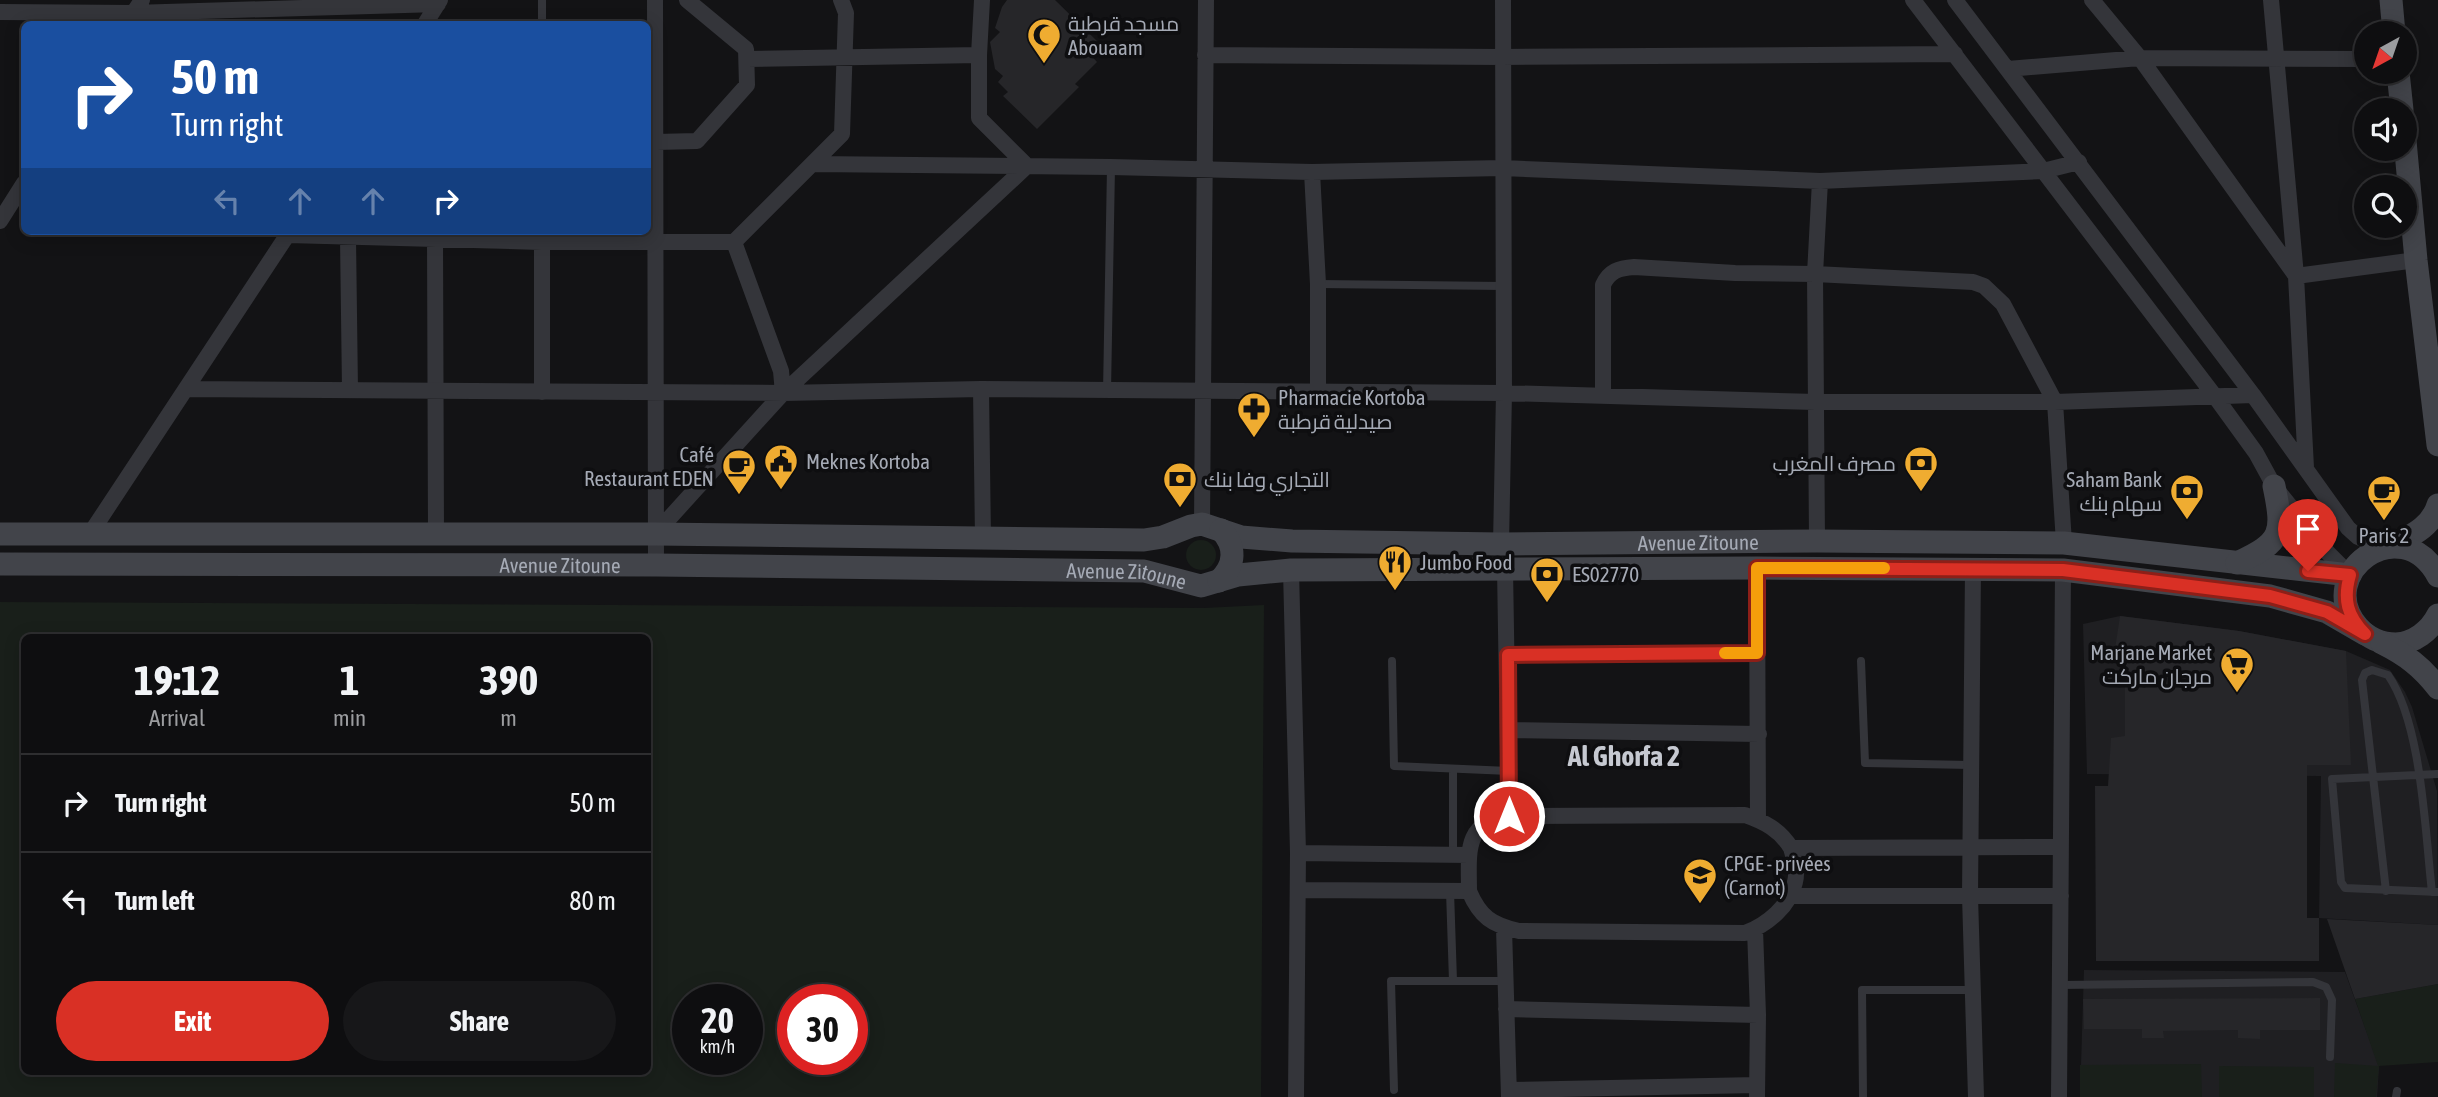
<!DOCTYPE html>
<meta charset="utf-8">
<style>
body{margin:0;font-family:"Asap Condensed",Cairo,sans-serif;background:#171719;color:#f1f3f6;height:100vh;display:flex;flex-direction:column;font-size:26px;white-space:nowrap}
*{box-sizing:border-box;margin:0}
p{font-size:23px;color:#9b9c9f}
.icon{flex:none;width:38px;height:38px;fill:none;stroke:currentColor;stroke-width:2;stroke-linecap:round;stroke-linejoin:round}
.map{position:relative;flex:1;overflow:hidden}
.panel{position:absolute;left:21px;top:634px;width:630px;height:441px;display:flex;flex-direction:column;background:#0e0e10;border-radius:10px;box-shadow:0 4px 18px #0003,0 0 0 2px #2e2e30}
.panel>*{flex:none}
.top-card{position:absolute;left:21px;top:21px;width:630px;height:214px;border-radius:10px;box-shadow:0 4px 18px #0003,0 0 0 2px #2e2e30;background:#1a4fa0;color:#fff;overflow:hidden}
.needle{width:46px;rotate:220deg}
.tools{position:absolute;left:2354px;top:21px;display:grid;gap:14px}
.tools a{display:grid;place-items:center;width:63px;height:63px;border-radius:50%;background:#0e0e10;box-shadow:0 4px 18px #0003,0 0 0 2px #2e2e30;font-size:35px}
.speed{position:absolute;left:672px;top:984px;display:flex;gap:14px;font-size:35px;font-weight:700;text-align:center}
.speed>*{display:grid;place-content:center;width:91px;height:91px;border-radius:50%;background:#0e0e10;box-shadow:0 4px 18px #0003,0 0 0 2px #2e2e30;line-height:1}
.speed small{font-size:18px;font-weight:400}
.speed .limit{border:10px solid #d22;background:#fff;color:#111}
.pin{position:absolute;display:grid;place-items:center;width:60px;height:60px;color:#fff;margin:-72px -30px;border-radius:50% 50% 50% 0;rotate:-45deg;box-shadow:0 0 7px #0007}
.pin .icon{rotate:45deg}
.me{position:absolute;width:77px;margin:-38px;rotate:0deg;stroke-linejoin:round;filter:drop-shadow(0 0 5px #0008)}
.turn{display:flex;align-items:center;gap:24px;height:147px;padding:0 35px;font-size:32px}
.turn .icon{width:91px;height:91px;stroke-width:2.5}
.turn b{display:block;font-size:49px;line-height:60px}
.lanes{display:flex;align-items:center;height:66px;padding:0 35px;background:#0003;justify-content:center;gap:35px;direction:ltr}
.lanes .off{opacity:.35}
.eta{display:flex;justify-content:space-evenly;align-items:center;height:119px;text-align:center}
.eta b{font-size:42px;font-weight:700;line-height:49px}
.primary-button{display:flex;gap:14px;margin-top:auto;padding:14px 35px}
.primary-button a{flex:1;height:80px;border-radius:42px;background:#d93025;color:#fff;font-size:28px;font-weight:700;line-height:80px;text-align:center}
.primary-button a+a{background:#171719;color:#f1f3f6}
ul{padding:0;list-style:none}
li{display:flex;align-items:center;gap:21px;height:98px;padding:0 35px;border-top:2px solid #2e2e30}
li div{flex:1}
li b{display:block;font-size:26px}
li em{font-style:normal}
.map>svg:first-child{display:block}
</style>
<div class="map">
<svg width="2438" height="1097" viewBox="0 0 2438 1097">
<rect width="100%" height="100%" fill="#131315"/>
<!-- built -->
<path fill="#1f1f22" d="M2120 616 2239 631 2346 651 2390 670 2405 692 2412 707 2437 791 2438 925 2319 918 2321 776 2087 774 2083 624Z
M2084 970 2345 972 2379 1066 2377 1097H2080Z"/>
<!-- green -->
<path fill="#191f1a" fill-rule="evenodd" d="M1186 555a15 15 0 1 1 30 0a15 15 0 1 1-30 0Z
M0 602 1204 608 1264 605 1261 1097H0ZM648 637V1071H24V637ZM747 999V1059H688V999ZM852 999V1059H793V999Z
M2438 984V1062L2379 1066 2376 1097H2334L2335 1063 2378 1066 2355 999Z
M2201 1064 2202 1097H2080V1065Z
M2219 1066 2314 1067V1097H2219Z"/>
<!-- building -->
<path fill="#262629" d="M1007 0H1055L1099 43 1089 53 1097 62 1075 84 1079 87 1037 129 1003 96 1008 92 998 82 1003 76 995 69 990 42 1000 32 995 28 1002 7Z
M2120 616 2239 631 2346 651 2351 765H2307V918H2319V961H2096L2095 786H2108L2111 738 2125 736V653L2115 649Z
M2327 919 2438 925V984L2355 999Z
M2320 998V1030H2260V1039L2238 1038V1030L2163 1031 2164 1038H2142V1029H2084L2083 999Z"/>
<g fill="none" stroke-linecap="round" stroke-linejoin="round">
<!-- lane -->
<path stroke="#34353a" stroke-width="8" d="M542 24V0
M1318 284 1504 286
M1107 392 1111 167
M1392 661 1394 766 1509 771
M1861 661 1865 763 1971 765
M1453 769V854
M2438 774 2332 779 2341 882 2345 888 2438 892
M1450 891 1453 981
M2386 891 2362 680 2365 673 2372 670 2388 675C2422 724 2425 832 2432 892
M2060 985 2313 982 2326 987 2332 1000 2330 1057
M1394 1090 1391 981H1506
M1863 1096 1862 990H1973
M2396 1097 2397 1091"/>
<!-- street -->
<path stroke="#34353a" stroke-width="16" d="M655 0 656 565
M982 0 979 55V118L1027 166
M1913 0 2214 395 2256 453 2274 486 2328 553 2350 575
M1955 0 2253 395 2348 528 2358 537 2383 548
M2092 0 2140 58 2296 276 2416 260
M2271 0 2296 276 2306 468
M0 12 133 13 438 4
M126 24 142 0
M425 24 440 0
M1205 55 1502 57 1955 54
M747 59 979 55
M2008 69 2140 58 2366 59
M656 142 697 141 747 85 746 49 687 0
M812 164 1111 167 1312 172 1502 168 1820 181 2043 171 2079 162
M1312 172 1318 284V391
M0 221 24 183
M288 235 542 242H734L842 134 846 13 841 0
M348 238 350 390
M435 238 436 533
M542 242V392
M734 242 781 371 783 393
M186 389 783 393 981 389 1504 393 1816 402H2055L2253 395
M981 389 983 539
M1603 395V285C1609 271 1619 268 1634 267L1735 273 1815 274 1973 282 1984 286 2003 304 2055 402 2064 543
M1202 524 1206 0
M90 534 290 231
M655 534 783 393 1027 166
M1817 541 1815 274 1820 181
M1501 544 1504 393 1503 0
M1505 568 1509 816
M1757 568 1758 820
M1973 568 1970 896 1976 1097
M1291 570 1298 853 1296 1097
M1508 655 1757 653
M1509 730 1759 734
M1298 853 1469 855
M1298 890 1469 891C1469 854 1463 822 1509 816L1745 815C1765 822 1780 830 1791 848L2061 847
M1469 891C1480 917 1492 925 1519 931L1745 933C1767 925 1790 906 1795 882 1798 871 1794 859 1791 848
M1789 896H2061
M1504 928 1509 1097
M1755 929 1758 1015 1757 1097
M1506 1009 1758 1015
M1509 1090 1757 1085
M2059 1097 2063 570"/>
<!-- secondary -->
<g stroke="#42444a" stroke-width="23">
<path d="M2391 0 2394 33"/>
<path d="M2398 72 2402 110"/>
<path d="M2404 130 2416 260 2438 445"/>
<path id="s1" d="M0 534H655L1144 540 1163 537 1191 526 1202 524 1241 537 1292 541 1501 544 1817 541 2064 543 2350 575"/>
<path d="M2390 547C2410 536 2431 528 2438 505"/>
<path d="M2237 563C2282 542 2284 534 2274 486"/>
<path id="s2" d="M0 564 656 565 1144 571 1201 586 1238 575 1291 570 1757 568 2063 570 2270 596 2327 612 2365 634"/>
<path d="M2438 576C2401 508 2312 574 2358 627 2367 637 2381 644 2396 644 2414 643 2430 631 2438 615"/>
<path d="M1219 581C1236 565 1236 546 1221 530"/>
<path d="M2382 643C2406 655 2422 667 2438 688"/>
</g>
</g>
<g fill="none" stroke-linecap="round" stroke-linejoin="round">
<!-- route casing -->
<g stroke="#8d1f18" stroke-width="18">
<path id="route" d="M1509 816 1508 655 1757 653V568L2063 570 2270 596 2327 612 2365 634C2347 616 2343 599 2350 575L2308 571"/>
</g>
<!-- route -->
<use href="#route" stroke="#d93025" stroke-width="12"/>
<!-- slow -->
<path stroke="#f59e0b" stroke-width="12" d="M1725 653H1757V568H1884"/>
</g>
<!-- icons -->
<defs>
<g id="mosque-pin" transform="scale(1.75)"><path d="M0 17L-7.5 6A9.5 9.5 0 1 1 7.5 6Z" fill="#efac31" stroke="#0e0e10"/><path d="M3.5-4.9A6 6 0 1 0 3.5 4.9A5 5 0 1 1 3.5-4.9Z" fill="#111"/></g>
<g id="pharmacy-pin" transform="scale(1.75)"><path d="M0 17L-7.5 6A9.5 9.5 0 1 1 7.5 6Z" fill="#efac31" stroke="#0e0e10"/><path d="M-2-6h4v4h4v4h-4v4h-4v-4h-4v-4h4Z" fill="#111"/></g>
<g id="civic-pin" transform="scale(1.75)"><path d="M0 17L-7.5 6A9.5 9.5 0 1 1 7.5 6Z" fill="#efac31" stroke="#0e0e10"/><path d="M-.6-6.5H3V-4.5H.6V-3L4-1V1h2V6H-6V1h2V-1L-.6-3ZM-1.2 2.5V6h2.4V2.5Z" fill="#111"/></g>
<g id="bank-pin" transform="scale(1.75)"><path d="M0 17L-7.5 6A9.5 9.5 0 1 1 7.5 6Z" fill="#efac31" stroke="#0e0e10"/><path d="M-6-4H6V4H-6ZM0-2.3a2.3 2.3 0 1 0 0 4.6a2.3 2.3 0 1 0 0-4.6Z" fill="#111"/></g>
<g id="cafe-pin" transform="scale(1.75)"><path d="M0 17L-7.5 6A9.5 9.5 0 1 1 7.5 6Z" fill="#efac31" stroke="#0e0e10"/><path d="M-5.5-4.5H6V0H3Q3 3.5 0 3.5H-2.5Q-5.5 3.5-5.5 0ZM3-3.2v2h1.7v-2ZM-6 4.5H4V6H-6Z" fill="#111"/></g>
<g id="restaurant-pin" transform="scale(1.75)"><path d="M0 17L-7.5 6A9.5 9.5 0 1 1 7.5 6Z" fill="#efac31" stroke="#0e0e10"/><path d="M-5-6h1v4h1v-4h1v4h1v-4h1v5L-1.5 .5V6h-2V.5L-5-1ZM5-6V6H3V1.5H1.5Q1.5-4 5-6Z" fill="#111"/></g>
<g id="supermarket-pin" transform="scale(1.75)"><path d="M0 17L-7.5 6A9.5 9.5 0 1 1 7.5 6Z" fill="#efac31" stroke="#0e0e10"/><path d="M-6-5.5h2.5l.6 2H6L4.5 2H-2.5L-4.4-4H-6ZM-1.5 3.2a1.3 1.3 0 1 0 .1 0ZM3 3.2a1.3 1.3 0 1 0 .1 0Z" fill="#111"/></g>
<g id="university-pin" transform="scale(1.75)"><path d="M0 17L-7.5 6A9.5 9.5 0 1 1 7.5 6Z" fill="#efac31" stroke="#0e0e10"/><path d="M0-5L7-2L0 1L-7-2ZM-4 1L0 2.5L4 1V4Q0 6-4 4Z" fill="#111"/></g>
</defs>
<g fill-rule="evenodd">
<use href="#mosque-pin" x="1044" y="35"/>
<use href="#pharmacy-pin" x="1254" y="409"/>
<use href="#civic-pin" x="781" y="461"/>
<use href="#bank-pin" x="1921" y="463"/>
<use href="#cafe-pin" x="739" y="466"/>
<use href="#bank-pin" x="1180" y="479"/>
<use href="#bank-pin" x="2187" y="491"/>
<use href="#cafe-pin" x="2384" y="492"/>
<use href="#restaurant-pin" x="1395" y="562"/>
<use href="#bank-pin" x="1547" y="574"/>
<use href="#supermarket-pin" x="2237" y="664"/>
<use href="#university-pin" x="1700" y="875"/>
</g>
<g text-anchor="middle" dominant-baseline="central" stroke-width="7" stroke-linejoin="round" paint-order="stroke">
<!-- poi labels -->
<g font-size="21" fill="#a5aab5" stroke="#0e0e10" text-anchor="start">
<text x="1068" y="23">مسجد قرطبة<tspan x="1068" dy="24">Abouaam</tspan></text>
<text x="1278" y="397">Pharmacie Kortoba<tspan x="1278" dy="24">صيدلية قرطبة</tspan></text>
<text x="714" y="454" text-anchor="end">Café<tspan x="714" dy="24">Restaurant EDEN</tspan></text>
<text x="806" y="461">Meknes Kortoba</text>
<text x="1896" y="463" text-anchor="end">مصرف المغرب</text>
<text x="1204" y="479">التجاري وفا بنك</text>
<text x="2162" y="479" text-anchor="end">Saham Bank<tspan x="2162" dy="24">سهام بنك</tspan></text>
<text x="2384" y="535" text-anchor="middle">Paris 2</text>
<text x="1420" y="562">Jumbo Food</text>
<text x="1572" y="574">ES02770</text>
<text x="2212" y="652" text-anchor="end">Marjane Market<tspan x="2212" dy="24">مرجان ماركت</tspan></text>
<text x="1724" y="863">CPGE - privées<tspan x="1724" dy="24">(Carnot)</tspan></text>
</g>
<!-- street labels -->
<g font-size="21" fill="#a5aab5" stroke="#0e0e10">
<text stroke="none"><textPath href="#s1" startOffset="1703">Avenue Zitoune</textPath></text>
<text stroke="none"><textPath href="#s2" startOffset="560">Avenue Zitoune</textPath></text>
<text stroke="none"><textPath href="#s2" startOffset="1127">Avenue Zitoune</textPath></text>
</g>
<!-- district labels -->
<g font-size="28" font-weight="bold" fill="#c6c9d1" stroke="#0e0e10">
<text x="1624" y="756">Al Ghorfa 2</text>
</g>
</g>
</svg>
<div class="tools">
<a><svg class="needle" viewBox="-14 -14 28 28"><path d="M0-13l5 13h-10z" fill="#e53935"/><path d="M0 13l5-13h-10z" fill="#9b9c9f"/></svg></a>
<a><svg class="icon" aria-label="sound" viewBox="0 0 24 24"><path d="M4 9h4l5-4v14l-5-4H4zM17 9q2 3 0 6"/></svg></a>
<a><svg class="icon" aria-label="search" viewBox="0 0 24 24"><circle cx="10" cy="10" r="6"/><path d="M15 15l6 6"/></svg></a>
</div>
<div class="speed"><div>20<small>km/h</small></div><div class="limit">30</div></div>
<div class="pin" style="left:2308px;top:571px;background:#d93025"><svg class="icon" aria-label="arrive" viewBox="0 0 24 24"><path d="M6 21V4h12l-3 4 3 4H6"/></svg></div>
<svg class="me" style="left:1509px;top:816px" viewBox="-20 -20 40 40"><circle r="17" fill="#d93025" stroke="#fff" stroke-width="3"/><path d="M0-11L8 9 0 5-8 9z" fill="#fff"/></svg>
<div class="top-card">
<div class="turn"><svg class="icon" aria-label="right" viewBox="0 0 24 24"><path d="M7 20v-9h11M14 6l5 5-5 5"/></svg><div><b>50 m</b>Turn right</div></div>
<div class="lanes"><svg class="icon off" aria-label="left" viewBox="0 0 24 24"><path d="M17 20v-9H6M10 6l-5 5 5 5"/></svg><svg class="icon off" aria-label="ahead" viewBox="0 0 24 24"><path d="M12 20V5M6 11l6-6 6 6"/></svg><svg class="icon off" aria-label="ahead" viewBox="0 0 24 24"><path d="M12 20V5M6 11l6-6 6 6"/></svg><svg class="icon" aria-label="right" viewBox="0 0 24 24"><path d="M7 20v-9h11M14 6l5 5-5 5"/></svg></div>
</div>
<section class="panel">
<div class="eta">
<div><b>19:12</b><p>Arrival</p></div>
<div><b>1</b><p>min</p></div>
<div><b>390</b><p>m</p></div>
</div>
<ul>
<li><svg class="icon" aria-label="right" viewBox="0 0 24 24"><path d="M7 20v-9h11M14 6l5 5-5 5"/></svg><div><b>Turn right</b></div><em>50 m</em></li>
<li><svg class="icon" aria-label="left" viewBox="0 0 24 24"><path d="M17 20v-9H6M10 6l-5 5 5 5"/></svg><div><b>Turn left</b></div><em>80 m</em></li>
</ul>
<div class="primary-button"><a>Exit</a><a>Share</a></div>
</section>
</div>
